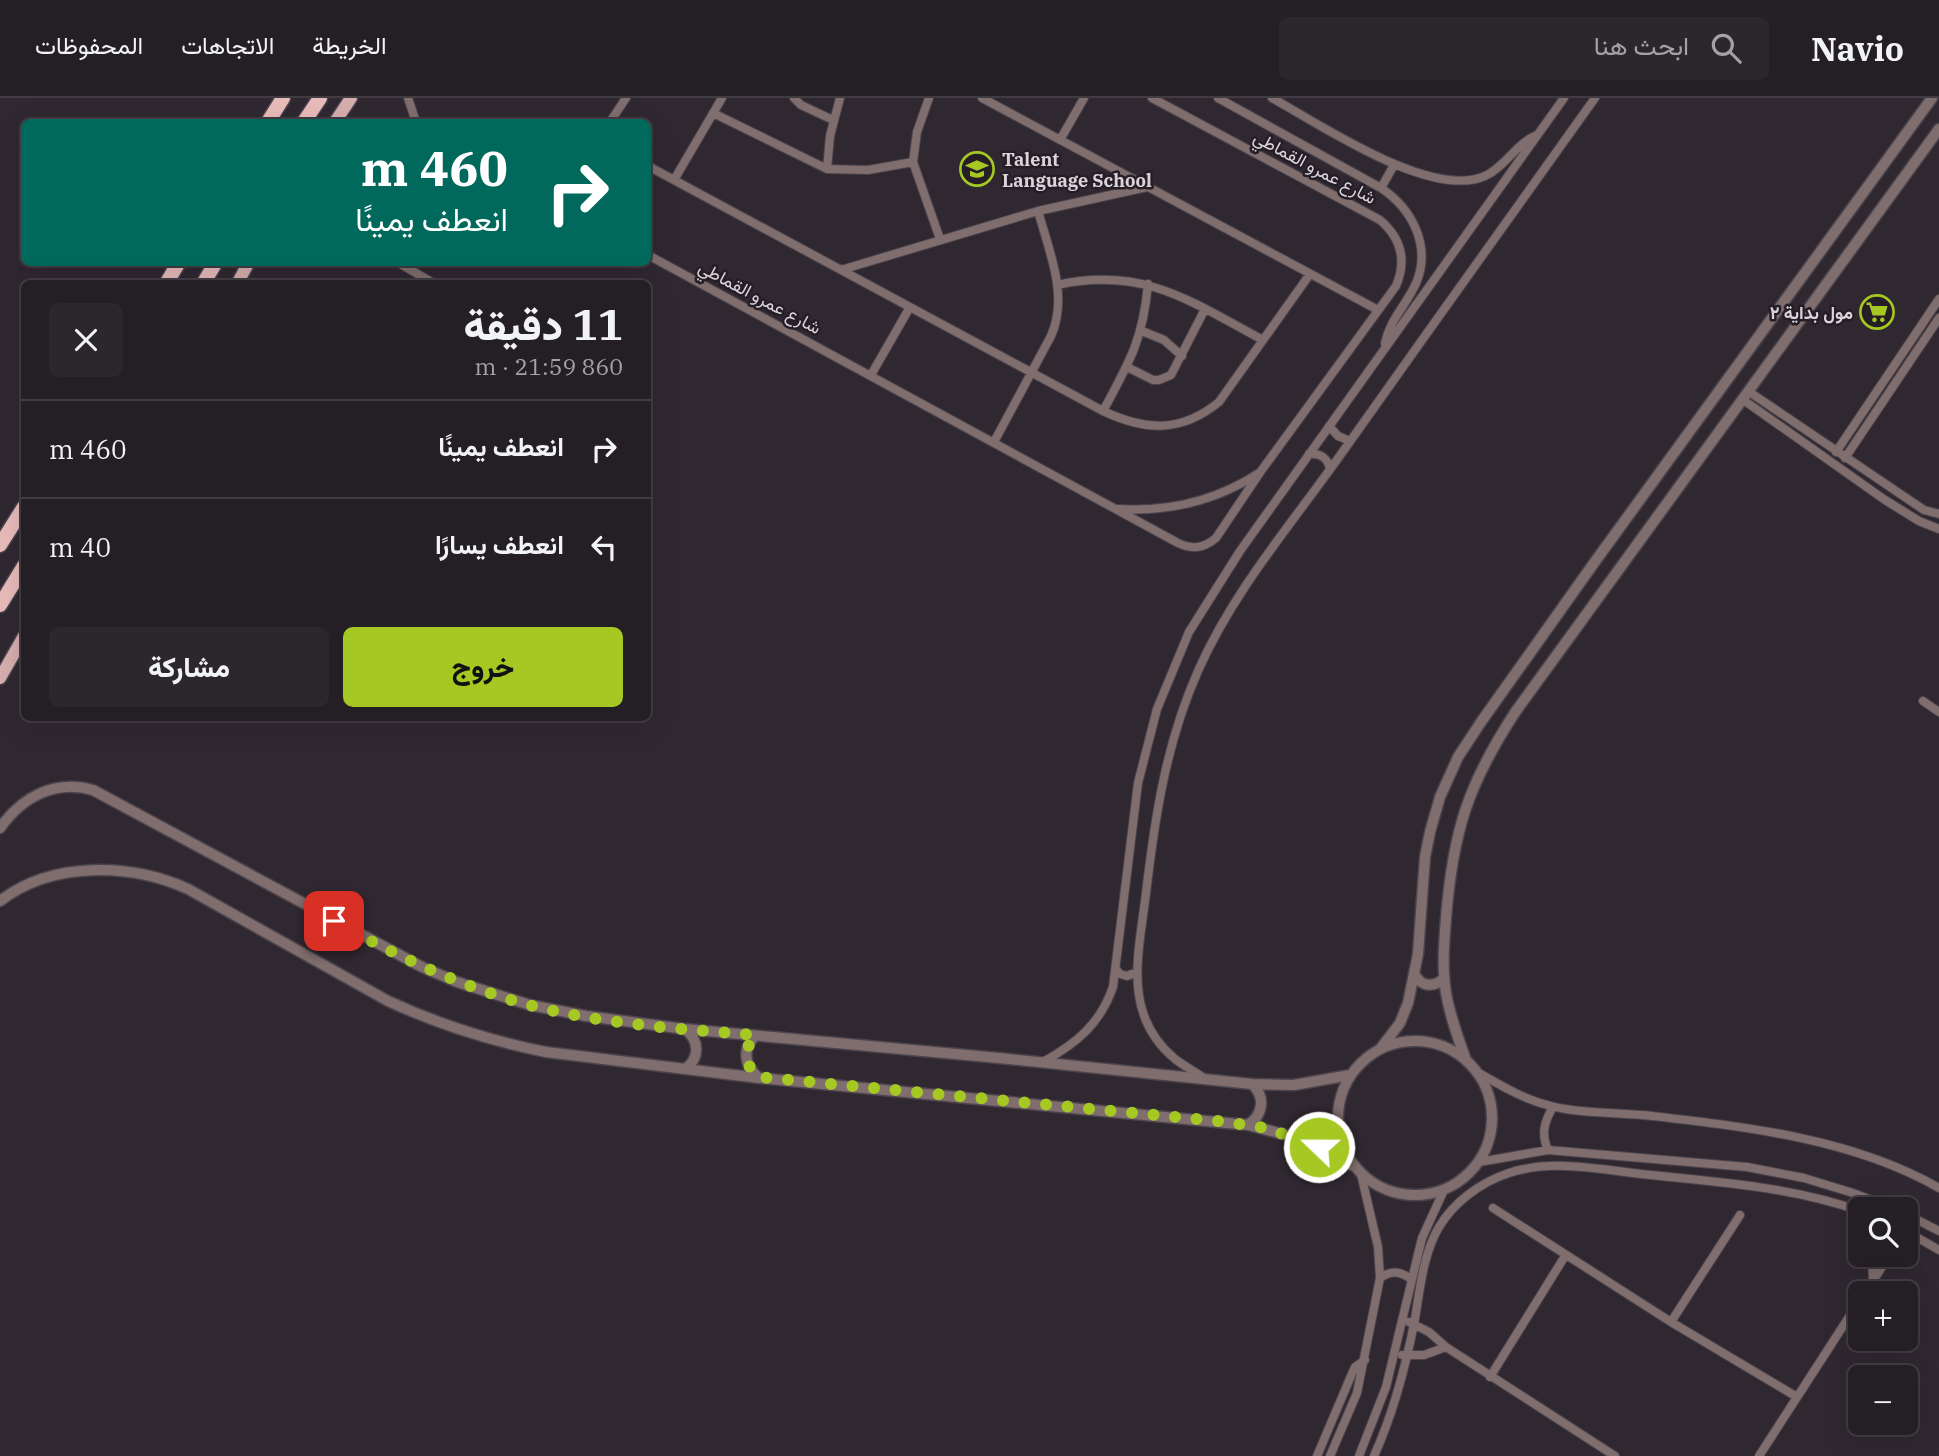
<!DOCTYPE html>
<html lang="ar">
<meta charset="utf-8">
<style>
body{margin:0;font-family:"IBM Plex Serif",Vazirmatn,serif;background:#2c272d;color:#f1f3f6;direction:rtl;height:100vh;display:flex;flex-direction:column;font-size:26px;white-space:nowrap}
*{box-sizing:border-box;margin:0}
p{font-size:23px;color:#a3a2a7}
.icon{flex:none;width:38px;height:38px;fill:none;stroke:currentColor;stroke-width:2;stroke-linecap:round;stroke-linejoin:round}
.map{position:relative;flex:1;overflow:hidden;direction:ltr}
.panel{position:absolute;left:21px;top:182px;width:630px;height:441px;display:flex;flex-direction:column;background:#241e25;border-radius:10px;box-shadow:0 7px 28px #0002,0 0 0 2px #413c42;direction:rtl}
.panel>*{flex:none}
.top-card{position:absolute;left:21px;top:21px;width:630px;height:147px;border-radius:10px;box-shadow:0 7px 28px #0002,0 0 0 2px #413c42;direction:rtl;background:#00695c;color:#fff;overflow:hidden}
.tools{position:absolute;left:1848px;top:1099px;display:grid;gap:14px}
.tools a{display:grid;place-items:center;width:70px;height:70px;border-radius:10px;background:#241e25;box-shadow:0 7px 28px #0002,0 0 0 2px #413c42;font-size:35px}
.pin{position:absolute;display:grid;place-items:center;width:60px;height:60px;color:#fff;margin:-30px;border-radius:14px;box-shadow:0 4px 10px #0006}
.me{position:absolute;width:77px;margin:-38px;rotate:292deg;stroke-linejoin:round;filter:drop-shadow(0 0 5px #0008)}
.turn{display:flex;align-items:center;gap:24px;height:147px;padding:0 28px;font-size:32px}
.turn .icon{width:91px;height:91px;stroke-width:2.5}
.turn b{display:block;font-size:49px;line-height:60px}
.round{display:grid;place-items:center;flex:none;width:74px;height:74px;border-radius:10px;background:#2c272d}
.head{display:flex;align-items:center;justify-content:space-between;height:119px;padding:0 28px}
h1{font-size:42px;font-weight:800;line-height:52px}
.primary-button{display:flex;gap:14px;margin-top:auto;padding:14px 28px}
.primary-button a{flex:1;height:80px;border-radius:10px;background:#a5c823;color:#111;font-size:28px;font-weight:800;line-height:80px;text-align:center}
.primary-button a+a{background:#2c272d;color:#f1f3f6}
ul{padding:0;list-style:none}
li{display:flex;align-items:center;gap:21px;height:98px;padding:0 28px;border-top:2px solid #413c42}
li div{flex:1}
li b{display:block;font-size:26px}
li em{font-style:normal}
header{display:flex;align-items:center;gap:42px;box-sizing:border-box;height:98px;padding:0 35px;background:#241e25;border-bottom:2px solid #413c42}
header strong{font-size:33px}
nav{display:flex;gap:38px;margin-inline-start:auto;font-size:24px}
.search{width:490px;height:63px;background:#2c272d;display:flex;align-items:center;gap:18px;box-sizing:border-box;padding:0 24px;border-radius:10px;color:#a3a2a7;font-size:26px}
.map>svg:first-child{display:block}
</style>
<header>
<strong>Navio</strong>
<div class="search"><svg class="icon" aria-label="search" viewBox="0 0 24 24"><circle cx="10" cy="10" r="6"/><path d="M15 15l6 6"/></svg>ابحث هنا</div>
<nav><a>الخريطة</a><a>الاتجاهات</a><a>المحفوظات</a></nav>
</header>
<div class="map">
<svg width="1939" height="1358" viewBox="0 0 1939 1358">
<rect width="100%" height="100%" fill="#302831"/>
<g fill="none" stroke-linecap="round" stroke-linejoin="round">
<!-- minor casing -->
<g stroke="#4b444c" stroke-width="10">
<path id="minor" d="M408 0 416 24
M794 0 801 7 833 22
M929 0 917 34 913 64 940 141
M982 0 1378 212
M1218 0 1381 90C1411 110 1431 146 1417 183 1408 205 1390 221 1385 245
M1272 0C1321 27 1431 102 1485 78 1505 69 1515 47 1535 38
M713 15 827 71 868 72 913 64
M610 24 626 0
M1060 42 1084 0
M648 68 1103 313C1146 333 1181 335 1219 304L1310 176
M827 71 830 38 840 0
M674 82 722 0
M1381 90 1394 67
M648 157 1178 445C1193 452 1204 450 1216 440L1261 373 1396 188C1407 162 1401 140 1380 122L1152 0
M397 164 435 186
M841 172 1038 113 1147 89
M1057 187C1143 168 1190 203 1263 242
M1142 233 1164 242 1182 258
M1127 269 1153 282H1159L1171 277 1205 211
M871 277 910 209
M1748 293 1924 412 1939 416
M1742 301 1885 402 1919 423 1939 431
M1103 313C1129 265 1143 242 1148 186
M1329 328 1338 338 1350 343
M994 344 1051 238C1069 198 1049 153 1038 113
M1836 354 1939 201
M1309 356C1320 355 1328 360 1330 371
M1845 360 1939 220
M1118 411C1169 414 1216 403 1259 375
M1923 603 1939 614
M1116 871 1120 876 1127 878 1137 874
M1043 964C1077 945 1100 926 1113 889L1138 685 1157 611 1189 534 1240 453 1564 0
M1479 975C1502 988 1525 1002 1551 1008 1580 1016 1621 1014 1652 1018 1748 1029 1854 1041 1939 1090
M1204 980C1194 973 1184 968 1175 961 1121 916 1139 855 1146 795 1155 719 1166 645 1198 573 1233 494 1289 429 1339 359 1424 239 1509 120 1595 0
M1548 1052C1541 1036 1544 1024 1553 1009
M1479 1064 1548 1052 1747 1069 1804 1080 1853 1095 1894 1111
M1493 1110 1671 1224 1797 1299
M1906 1116 1939 1133
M1906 1133 1939 1152
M1872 1157 1873 1182
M1380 1180C1391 1172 1400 1173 1411 1181
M1865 1195 1890 1157
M1409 1224 1429 1234 1446 1249 1615 1358
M1671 1224 1740 1117
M1402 1257H1424L1446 1249
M1490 1279 1565 1158
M1317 1358 1351 1278 1355 1269 1365 1262
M1330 1358 1357 1295 1380 1180 1378 1149 1361 1076
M1359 1358 1386 1289 1422 1140 1444 1092
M1374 1358C1393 1316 1405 1271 1414 1226 1420 1194 1422 1158 1439 1129 1454 1104 1481 1084 1509 1075 1551 1061 1599 1071 1641 1076 1714 1084 1790 1088 1860 1113
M1759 1358 1860 1202"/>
</g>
<!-- tertiary casing -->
<g stroke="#4b444c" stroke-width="13">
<path id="tertiary" d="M0 730C22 699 55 681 93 692L422 869 457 884 530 907 586 918 685 931 999 960 1252 986 1294 987 1350 977
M0 803C52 763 130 765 188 791L388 903C440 927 491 943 546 954L759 980 1248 1027 1302 1041 1351 1067
M1415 877C1422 889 1434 890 1444 880
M755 938C742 951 744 968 759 980
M1338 1020a77 77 0 1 1 154 0a77 77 0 1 1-154 0Z
M1381 950 1400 925 1408 905 1418 856 1425 759 1430 734 1440 699 1458 659 1481 624 1594 465 1932 0
M1466 962C1458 940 1450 918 1446 895 1442 870 1444 845 1446 820 1453 733 1468 686 1516 613L1939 31
M685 971C700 960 700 943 685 931
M1248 1027C1263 1017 1266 999 1252 986"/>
</g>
<!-- primary casing -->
<g stroke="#4b444c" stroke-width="15">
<path id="primary" d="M335 24 351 0
M237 186 249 164
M0 580 24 538"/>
</g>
<!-- trunk casing -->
<g stroke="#4b444c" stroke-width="17">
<path id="trunk" d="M268 24 283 0
M304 24 320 0
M166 186 179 164
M203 186 216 164
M0 447 24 409
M0 507 24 468"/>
</g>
<!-- minor -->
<use href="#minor" stroke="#806d6d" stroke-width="8"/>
<!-- tertiary -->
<use href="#tertiary" stroke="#806d6d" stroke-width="10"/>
<!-- primary -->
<use href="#primary" stroke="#d6aeae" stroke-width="12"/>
<!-- trunk -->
<use href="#trunk" stroke="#e7bbba" stroke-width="14"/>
</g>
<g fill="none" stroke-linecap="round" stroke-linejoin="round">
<!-- route -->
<path stroke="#a5c823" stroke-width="12" stroke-dasharray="0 21.6" d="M334 823C397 858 459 888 529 907 602 926 680 931 755 937 743 952 744 968 759 979L1218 1023 1266 1030 1319 1049"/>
</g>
<!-- icons -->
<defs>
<g id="school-ring" transform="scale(1.75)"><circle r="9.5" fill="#261e27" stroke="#a5c823" stroke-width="1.5"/><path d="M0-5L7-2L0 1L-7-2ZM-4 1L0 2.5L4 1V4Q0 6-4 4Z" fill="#a5c823"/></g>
<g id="supermarket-ring" transform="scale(1.75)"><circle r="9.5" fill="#261e27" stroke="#a5c823" stroke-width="1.5"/><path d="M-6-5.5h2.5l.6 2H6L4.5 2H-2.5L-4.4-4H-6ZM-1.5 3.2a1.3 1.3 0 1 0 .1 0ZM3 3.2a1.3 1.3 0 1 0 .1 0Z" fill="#a5c823"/></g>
</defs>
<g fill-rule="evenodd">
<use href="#school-ring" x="977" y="71"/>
<use href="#supermarket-ring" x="1877" y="214"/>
</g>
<g text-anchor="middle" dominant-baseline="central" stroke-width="5" stroke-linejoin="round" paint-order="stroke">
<!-- poi labels -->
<g font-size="18" font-weight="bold" fill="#dad4da" stroke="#261e27" text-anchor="start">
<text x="1002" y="61">Talent<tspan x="1002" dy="21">Language School</tspan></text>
<text x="1853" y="214" text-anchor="end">مول بداية ۲</text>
</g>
<!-- street labels -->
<g font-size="18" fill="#dad4da" stroke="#261e27">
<text transform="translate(1315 69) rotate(28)">شارع عمرو القماطي</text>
<text transform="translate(760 199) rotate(28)">شارع عمرو القماطي</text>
</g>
</g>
</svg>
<div class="tools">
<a><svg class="icon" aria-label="search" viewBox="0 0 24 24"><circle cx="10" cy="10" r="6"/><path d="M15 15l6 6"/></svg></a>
<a>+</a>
<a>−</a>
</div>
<div class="pin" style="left:334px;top:823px;background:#d93025"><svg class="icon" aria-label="arrive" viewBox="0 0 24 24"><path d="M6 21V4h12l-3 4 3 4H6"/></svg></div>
<svg class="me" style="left:1319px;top:1049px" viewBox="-20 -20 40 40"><circle r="17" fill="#a5c823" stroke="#fff" stroke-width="3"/><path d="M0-11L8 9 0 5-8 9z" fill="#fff"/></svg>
<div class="top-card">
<div class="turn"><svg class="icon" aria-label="right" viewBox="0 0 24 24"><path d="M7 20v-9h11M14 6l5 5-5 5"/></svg><div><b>460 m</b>انعطف يمينًا</div></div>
</div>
<section class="panel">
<div class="head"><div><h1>11 دقيقة</h1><p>860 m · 21:59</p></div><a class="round"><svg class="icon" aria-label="close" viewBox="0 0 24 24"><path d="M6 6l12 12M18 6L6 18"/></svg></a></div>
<ul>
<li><svg class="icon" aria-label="right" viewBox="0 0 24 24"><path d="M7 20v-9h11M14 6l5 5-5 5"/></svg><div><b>انعطف يمينًا</b></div><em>460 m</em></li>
<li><svg class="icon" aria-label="left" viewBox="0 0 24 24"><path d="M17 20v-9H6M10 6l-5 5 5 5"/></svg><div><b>انعطف يسارًا</b></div><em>40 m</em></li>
</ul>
<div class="primary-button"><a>خروج</a><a>مشاركة</a></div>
</section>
</div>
